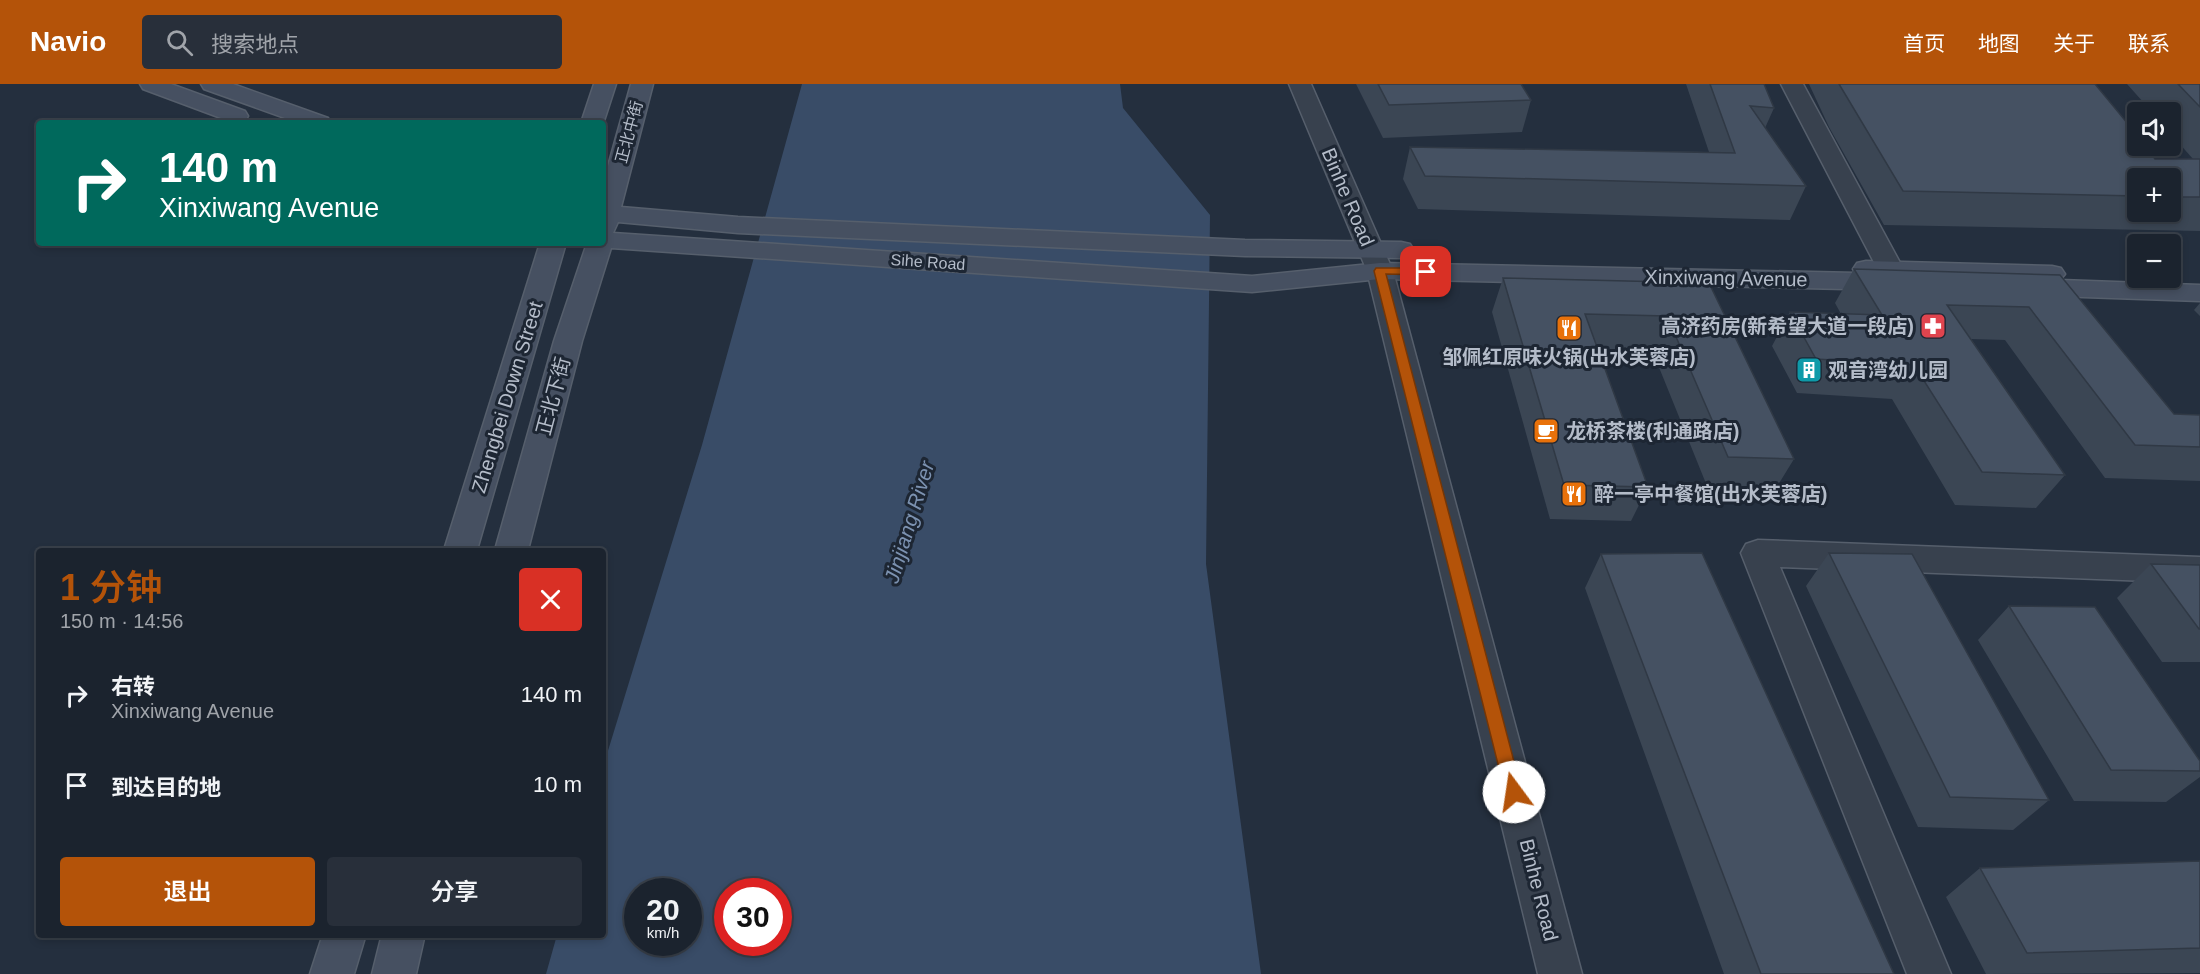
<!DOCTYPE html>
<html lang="zh">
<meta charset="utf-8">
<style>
body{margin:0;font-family:Arial,"Noto Sans SC",sans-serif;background:#282f3a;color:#f1f3f6;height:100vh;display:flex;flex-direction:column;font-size:22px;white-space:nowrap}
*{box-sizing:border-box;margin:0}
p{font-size:20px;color:#a0a4aa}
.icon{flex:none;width:33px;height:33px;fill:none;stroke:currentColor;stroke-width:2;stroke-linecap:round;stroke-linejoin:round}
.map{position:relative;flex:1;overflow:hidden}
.panel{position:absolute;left:36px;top:464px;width:570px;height:390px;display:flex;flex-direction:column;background:#1b232e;border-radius:6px;box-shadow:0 3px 9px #0003,0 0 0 2px #39404a}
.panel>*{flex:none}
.top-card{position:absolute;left:36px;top:36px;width:570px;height:126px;border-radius:6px;box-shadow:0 3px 9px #0003,0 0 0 2px #39404a;background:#00695c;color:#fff;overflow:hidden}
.controls{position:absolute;left:2127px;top:18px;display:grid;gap:12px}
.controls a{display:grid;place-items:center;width:54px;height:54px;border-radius:6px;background:#1b232e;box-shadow:0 3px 9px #0003,0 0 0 2px #39404a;font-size:30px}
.speed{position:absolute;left:624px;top:794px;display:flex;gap:12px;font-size:30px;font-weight:700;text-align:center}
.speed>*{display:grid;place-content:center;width:78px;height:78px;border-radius:50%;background:#1b232e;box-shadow:0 3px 9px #0003,0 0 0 2px #39404a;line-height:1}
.speed small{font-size:15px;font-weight:400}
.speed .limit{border:9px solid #d22;background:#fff;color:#111}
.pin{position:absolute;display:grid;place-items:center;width:51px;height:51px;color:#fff;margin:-26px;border-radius:12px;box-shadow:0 3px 9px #0006}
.me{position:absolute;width:66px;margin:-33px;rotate:346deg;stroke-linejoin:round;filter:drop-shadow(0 0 4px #0008)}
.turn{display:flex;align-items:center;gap:21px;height:126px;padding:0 24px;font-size:27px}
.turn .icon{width:78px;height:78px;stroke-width:2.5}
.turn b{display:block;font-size:42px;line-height:51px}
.round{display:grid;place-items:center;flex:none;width:63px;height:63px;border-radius:6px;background:#282f3a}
.summary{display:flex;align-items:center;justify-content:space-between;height:102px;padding:0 24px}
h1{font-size:36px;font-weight:600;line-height:45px;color:#b45309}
.action{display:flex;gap:12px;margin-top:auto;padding:12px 24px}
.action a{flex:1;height:69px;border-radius:6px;background:#b45309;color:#fff;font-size:24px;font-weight:600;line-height:69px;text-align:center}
.action a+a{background:#282f3a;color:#f1f3f6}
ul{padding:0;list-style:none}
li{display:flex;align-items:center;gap:18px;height:90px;padding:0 24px}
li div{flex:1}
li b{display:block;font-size:22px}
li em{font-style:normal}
header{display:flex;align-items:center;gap:36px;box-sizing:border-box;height:84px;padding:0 30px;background:#b45309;color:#fff}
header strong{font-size:28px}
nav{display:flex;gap:33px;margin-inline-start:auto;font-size:21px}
.search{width:420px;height:54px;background:#282f3a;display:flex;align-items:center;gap:15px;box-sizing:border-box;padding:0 21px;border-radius:6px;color:#a0a4aa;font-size:22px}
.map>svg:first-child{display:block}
</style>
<header>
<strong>Navio</strong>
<div class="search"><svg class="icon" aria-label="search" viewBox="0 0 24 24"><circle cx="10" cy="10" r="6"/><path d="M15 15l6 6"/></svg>搜索地点</div>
<nav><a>首页</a><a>地图</a><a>关于</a><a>联系</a></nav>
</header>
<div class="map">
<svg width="2200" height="890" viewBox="0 0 2200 890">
<rect width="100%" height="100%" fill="#242f3e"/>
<!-- water -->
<path fill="#394c67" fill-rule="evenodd" d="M802 0H1120L1123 24 1210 131 1206 480 1261 890H546L557 851 603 850V683L702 361ZM638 807H688V858H638ZM728 807H778V858H728Z"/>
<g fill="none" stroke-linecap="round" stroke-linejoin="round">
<!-- street casing -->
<g stroke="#565f6c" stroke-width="3">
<path id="street" d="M1289 0H1311L1393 187 1582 890H1538L1367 187Z
M1781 0H1803L1904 186 1900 192 1891 194 1882 192 1878 186Z
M1758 456 2200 473V499L1780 483 1951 890H1907L1741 469 1746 460Z"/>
</g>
<!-- secondary casing -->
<g stroke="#565f6c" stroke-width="3">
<path id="secondary" d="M140 0H171L245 27 248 32 245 37H229L143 5Z
M201 0H233L328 34 331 39H299L204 5Z
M594 0H616L603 40 581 39Z
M631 0H653L621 123 738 133 1245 156 1401 158 1410 160 1414 166 1410 172 1401 174 1245 172 738 149 618 138 613 149 1252 192 1380 179 1856 189 1853 185 1857 179 1866 177 2052 182 2061 184 2065 190 2060 196 2200 201V217L2025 211 2015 209 2012 203 2016 197 1903 194 1905 198 1901 204 1892 206 1380 195 1252 208 611 164 582 257 528 466H495L554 257 587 159H603V100Z
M540 159H566L477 466H444Z
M323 850H366L354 890H310Z
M382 850H425L416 890H372Z"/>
</g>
<!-- street -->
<use href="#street" fill="#38414e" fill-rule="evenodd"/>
<!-- secondary -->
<use href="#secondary" fill="#465061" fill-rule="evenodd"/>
</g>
<!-- wall -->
<path fill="#3b4654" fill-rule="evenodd" d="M1356 0H1521L1531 16 1522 48 1383 54Z
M1686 0H1764L1774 24 1765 44 1806 102 1790 136 1418 125 1403 95 1410 63 1709 68Z
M1809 0H2095L2155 75H2193L2170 49V28H2152L2127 0H2200V147L1884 141 1829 43ZM2138 94H2170V128H2138Z
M1854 185 2060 191 2174 330 2200 331V397L2105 394 2005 256 1971 255 2065 391 2036 424 1955 421 1892 315 1797 309 1772 262 1790 228 1841 230 1835 219Z
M1503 194 1709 199 1794 375 1773 409 1709 407 1652 266 1598 265 1648 403 1631 437 1550 435 1492 228Z
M2200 219V232L2194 226Z
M1829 469 2049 716 2013 746 1918 743 1806 502Z
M1601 470 1894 890H1724L1585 504Z
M2151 480 2200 481V578H2162L2117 514Z
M2009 522 2200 677V693L2166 718 2074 717 1978 556Z
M2200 777V889L1986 890 1946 813 1980 784Z"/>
<!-- building -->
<path fill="#455162" stroke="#303945" stroke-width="1.5" d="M1378 0H1521L1531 16 1389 21Z
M1710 0H1764L1774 24 1750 22 1806 102 1425 92 1410 63 1735 69Z
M1839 0H2095L2138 52V62H2145L2155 75H2200V113H2170V94H2138V112L1903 107 1845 10Z
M2178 0H2200V23Z
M1854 185 2060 191 2174 330 2200 331V363L2135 361 2029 223 1947 221 2065 391 1982 388 1914 281 1816 275 1790 228 1882 231Z
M1503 194 1709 199 1794 375 1728 373 1667 232 1585 230 1648 403 1564 401Z
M1702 469 1894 890H1761L1601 470Z
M1829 469 1912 470 2049 716 1950 713Z
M2151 480 2200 481V545H2199Z
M2009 522 2095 523 2200 677V687L2111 686Z
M2200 777V864L2027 869 1980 784Z"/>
<!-- route -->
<path fill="#b45309" stroke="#753606" stroke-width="1.5" d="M1376 184H1426L1432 188 1426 191 1386 190 1522 708 1519 714 1514 716 1508 714 1505 708 1374 187Z"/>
<!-- icons -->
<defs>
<g id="pharmacy-square" transform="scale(1.35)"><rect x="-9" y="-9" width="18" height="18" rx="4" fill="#e0444e" stroke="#1d2633"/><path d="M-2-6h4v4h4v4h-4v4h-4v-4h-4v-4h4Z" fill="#fff"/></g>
<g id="restaurant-square" transform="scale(1.35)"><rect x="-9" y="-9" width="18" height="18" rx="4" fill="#e8710a" stroke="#1d2633"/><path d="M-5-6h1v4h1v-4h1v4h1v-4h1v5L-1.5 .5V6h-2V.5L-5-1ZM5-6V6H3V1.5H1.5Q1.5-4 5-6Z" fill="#fff"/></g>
<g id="building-square" transform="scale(1.35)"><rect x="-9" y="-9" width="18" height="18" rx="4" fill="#0f9aa8" stroke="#1d2633"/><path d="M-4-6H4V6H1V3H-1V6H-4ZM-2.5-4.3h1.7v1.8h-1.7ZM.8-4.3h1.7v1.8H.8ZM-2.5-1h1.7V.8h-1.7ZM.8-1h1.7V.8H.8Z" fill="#fff"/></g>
<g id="cafe-square" transform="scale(1.35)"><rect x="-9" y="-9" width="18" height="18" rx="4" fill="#e8710a" stroke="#1d2633"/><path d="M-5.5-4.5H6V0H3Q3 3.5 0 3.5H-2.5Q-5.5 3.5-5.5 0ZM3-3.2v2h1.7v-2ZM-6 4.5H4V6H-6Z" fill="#fff"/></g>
</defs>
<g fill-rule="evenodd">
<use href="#pharmacy-square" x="1933" y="242"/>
<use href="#restaurant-square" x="1569" y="244"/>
<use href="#building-square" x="1809" y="286"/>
<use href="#cafe-square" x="1546" y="347"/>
<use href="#restaurant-square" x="1574" y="410"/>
</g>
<g text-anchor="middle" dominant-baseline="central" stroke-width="6" stroke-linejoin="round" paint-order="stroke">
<!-- far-street labels -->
<g font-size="16" fill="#b4bcc9" stroke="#1d2633">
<text transform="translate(629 48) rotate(-75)">正北中街</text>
<text transform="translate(928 178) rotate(4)">Sihe Road</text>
</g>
<!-- street labels -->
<g font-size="20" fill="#b4bcc9" stroke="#1d2633">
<text transform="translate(1348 113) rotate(67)">Binhe Road</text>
<text transform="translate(1726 194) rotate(1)">Xinxiwang Avenue</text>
<text transform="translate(553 312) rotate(-75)">正北下街</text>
<text transform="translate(507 313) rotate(-73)">Zhengbei Down Street</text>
<text transform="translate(1539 806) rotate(76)">Binhe Road</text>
</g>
<!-- poi labels -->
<g font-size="20" font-weight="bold" fill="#b4bcc9" stroke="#1d2633" text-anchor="start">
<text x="1914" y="242" text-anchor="end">高济药房(新希望大道一段店)</text>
<text x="1569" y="273" text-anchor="middle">邹佩红原味火锅(出水芙蓉店)</text>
<text x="1828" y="286">观音湾幼儿园</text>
<text x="1566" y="347">龙桥茶楼(利通路店)</text>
<text x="1594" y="410">醉一亭中餐馆(出水芙蓉店)</text>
</g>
<!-- water labels -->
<g font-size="21" font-style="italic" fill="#7c92b1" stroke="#1d2633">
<text transform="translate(909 438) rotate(-73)">Jinjiang River</text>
</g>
</g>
</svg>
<div class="controls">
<a><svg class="icon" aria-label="sound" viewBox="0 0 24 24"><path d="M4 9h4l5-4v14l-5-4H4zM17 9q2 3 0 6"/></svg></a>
<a>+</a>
<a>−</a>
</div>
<div class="speed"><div>20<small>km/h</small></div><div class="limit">30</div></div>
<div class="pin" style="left:1426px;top:188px;background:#d93025"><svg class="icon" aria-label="arrive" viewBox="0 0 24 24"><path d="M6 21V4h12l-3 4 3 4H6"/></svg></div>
<svg class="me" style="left:1514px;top:708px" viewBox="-20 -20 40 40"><circle r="19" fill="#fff"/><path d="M0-13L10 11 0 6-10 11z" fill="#b45309"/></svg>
<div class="top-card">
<div class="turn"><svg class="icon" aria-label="right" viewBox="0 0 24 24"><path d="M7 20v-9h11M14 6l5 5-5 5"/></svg><div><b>140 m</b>Xinxiwang Avenue</div></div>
</div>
<section class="panel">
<div class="summary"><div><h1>1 分钟</h1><p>150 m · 14:56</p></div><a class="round" style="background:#d93025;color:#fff"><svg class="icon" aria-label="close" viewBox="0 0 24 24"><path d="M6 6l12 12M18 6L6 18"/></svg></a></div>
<ul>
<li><svg class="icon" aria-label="right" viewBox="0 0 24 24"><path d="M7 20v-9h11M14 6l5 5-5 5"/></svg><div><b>右转</b><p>Xinxiwang Avenue</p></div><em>140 m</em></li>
<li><svg class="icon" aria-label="arrive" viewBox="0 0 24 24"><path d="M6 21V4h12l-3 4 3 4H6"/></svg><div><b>到达目的地</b></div><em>10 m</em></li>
</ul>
<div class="action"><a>退出</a><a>分享</a></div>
</section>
</div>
